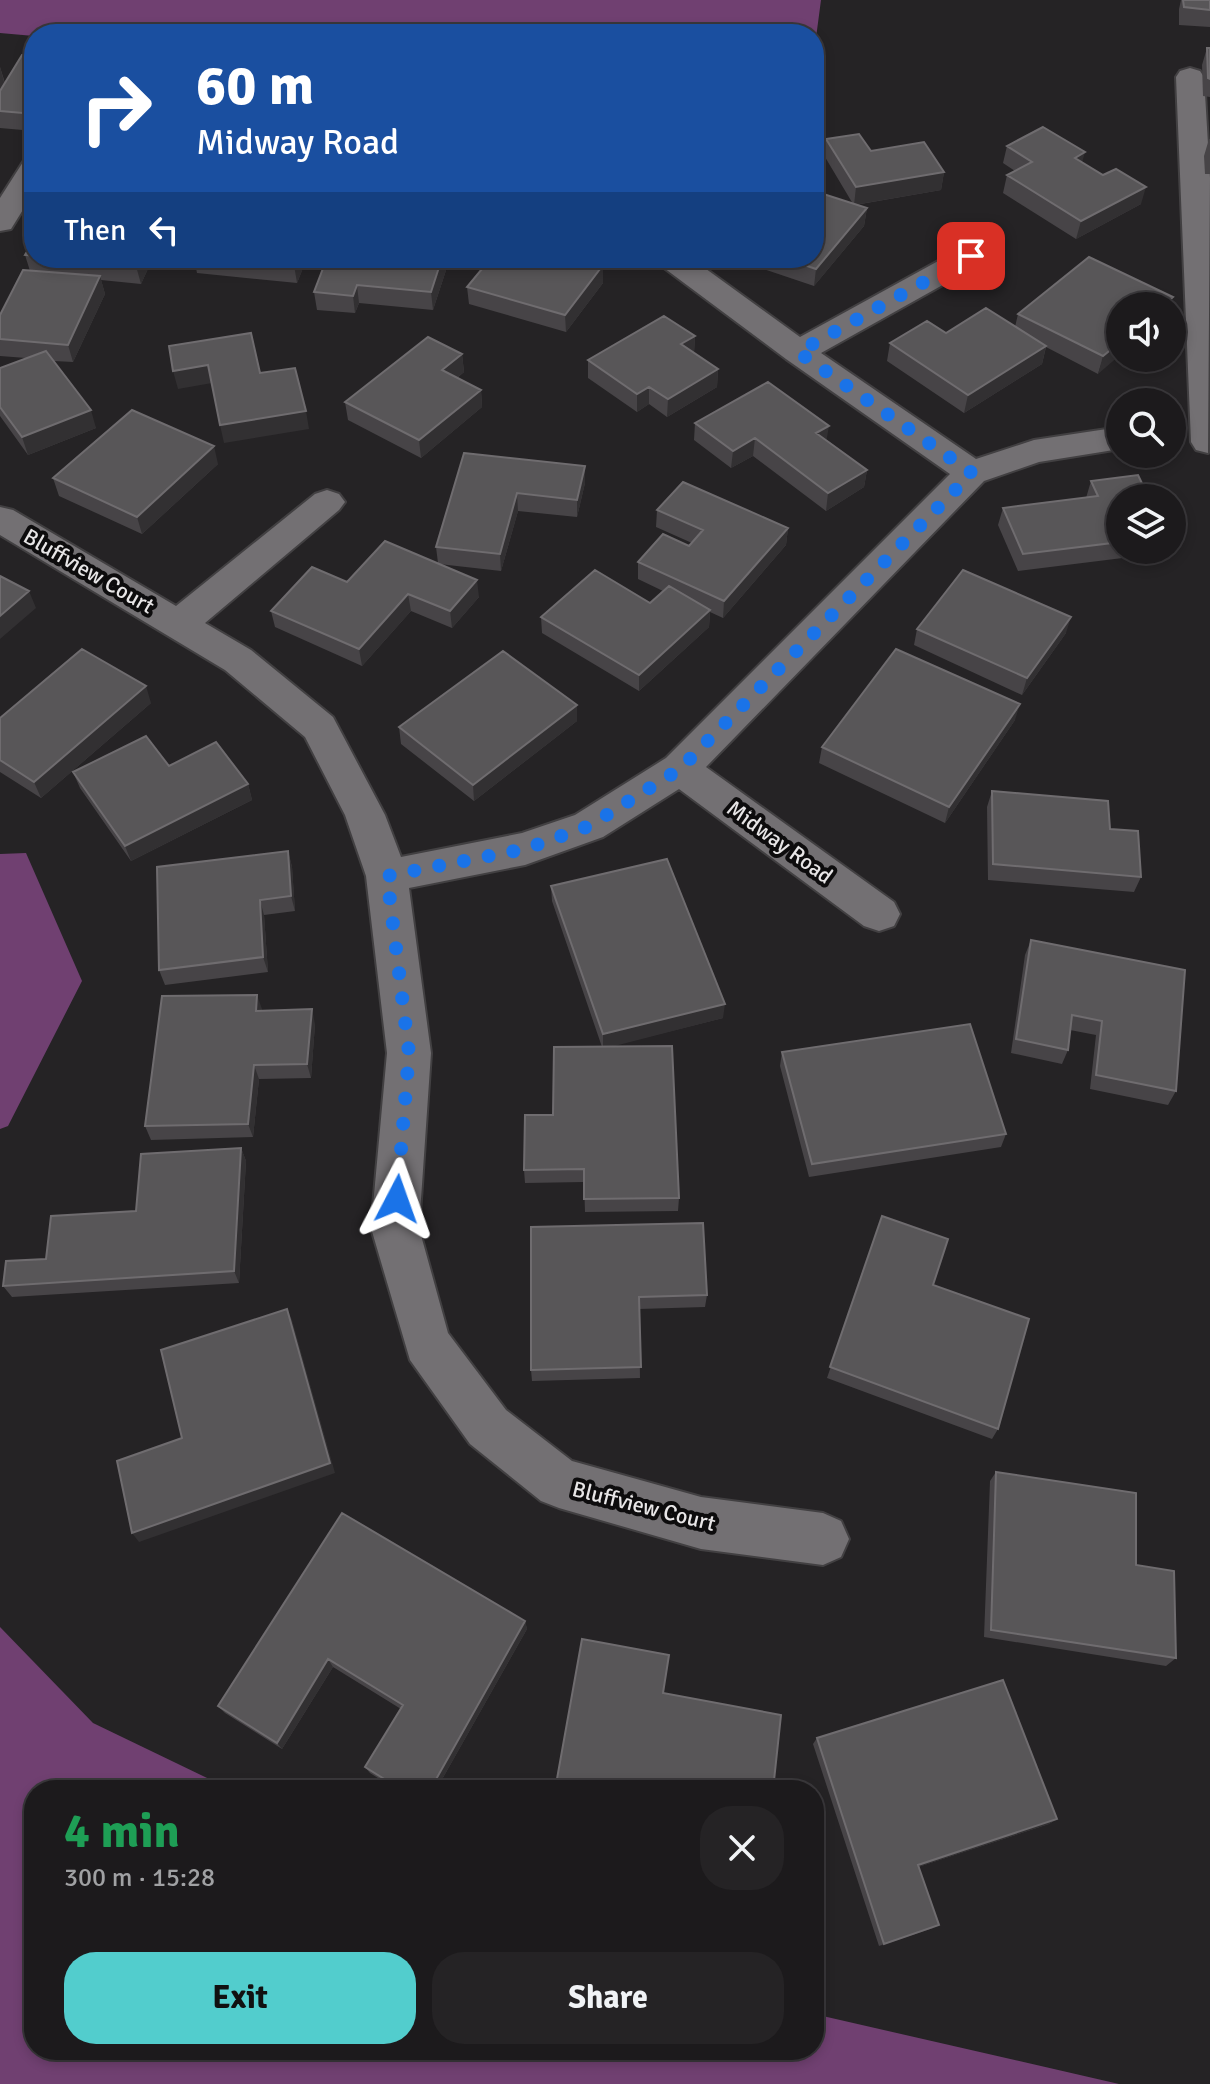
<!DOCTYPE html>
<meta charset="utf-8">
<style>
body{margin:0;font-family:Signika,sans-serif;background:#252325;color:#f1f3f6;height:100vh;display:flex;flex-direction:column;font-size:30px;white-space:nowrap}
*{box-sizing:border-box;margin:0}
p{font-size:26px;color:#a0a1a3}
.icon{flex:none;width:44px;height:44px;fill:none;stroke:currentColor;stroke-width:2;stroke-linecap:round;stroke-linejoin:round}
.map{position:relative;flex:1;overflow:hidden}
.panel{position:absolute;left:24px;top:1780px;width:800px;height:280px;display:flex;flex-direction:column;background:#1c1a1c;border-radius:32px;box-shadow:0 4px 12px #0003,0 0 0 2px #3a383b}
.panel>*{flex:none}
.guide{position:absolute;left:24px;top:24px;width:800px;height:244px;border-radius:32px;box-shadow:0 4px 12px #0003,0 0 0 2px #3a383b;background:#1a4fa0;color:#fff;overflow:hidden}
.fabs{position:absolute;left:1106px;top:292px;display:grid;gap:16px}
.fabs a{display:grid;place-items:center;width:80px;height:80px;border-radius:50%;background:#1c1a1c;box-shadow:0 4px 12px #0003,0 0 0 2px #3a383b;font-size:40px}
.pin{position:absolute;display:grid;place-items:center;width:68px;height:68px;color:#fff;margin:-34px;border-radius:16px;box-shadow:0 4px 12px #0006}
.me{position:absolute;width:88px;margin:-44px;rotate:4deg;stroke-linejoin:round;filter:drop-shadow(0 0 6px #0008)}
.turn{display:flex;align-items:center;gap:28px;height:168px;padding:0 40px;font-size:36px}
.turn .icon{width:104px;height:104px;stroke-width:2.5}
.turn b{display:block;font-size:56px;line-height:68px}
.then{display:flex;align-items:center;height:76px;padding:0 40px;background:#0003;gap:16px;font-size:30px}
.round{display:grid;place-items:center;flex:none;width:84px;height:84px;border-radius:32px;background:#252325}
.summary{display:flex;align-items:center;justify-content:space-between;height:136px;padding:0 40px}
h1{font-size:48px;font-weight:700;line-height:60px;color:#1e9e55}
.action{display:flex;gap:16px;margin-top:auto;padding:16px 40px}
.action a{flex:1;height:92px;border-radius:32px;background:#52cdcd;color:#111;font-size:32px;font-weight:700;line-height:92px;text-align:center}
.action a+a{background:#252325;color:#f1f3f6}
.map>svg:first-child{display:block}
</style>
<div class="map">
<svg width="1210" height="2084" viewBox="0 0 1210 2084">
<rect width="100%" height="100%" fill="#252325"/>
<!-- forest -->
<path fill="#704071" d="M0 0H821L814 53V34L34 36 0 33Z
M26 853 82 981 8 1126 0 1129V854Z
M0 1627 93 1723 232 1790H34V2050H814V2014L1119 2084H0Z"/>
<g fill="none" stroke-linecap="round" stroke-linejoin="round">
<!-- minor casing -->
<g stroke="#424042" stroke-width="4">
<path id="minor" d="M1190 68 1200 71 1204 77 1210 178 1208 453 1196 450 1191 442 1176 77 1180 71Z
M34 159V192L11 229 0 231V198L23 162Z
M971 247 982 249 987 256 982 263 821 353 976 459 1034 440 1120 427V449L1039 462 984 481 706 767 894 902 900 914 894 926 879 931 864 926 679 789 603 837 525 865 409 888 431 1053 419 1228 448 1333 506 1410 572 1461 701 1497 823 1513 841 1521 849 1539 841 1557 823 1565 701 1549 559 1508 541 1501 470 1444 410 1360 371 1228 387 1053 366 876 345 815 305 737 225 670 0 535V507L13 510 176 606 315 494 327 490 339 494 345 502 339 510 205 623 251 650 333 717 385 815 401 857 522 833 575 815 666 758 950 474 786 359 660 265 655 258H691L800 337 960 249Z"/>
</g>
<!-- minor -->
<use href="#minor" fill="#737073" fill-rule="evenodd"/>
</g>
<!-- wall -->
<path fill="#474447" d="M1181 0H1210V37V27L1179 25V9Z
M1207 48H1210V97L1203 96 1202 65Z
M34 56V131L0 128V67L5 83Z
M826 139 944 172 941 190 855 205 867 208 864 226 814 286 731 258H814L853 204 825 157Z
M1209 139H1210V174H1205L1204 156Z
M1007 146 1082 163 1103 175 1141 204 1076 239 1003 193 1007 175 1015 171 1003 163Z
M34 240V258H152V260L141 284 101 280 105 294 73 362 54 361 96 428 28 455 0 416V368L26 358 0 356V315L30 271 25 255Z
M194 258H307L297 283 197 273Z
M327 258H450L433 310 359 303 355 313 317 310 314 292Z
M603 265V283L566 332 469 304 467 287Z
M1173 297 1170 306H1120L1098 374 1046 347 1042 364 964 413 887 361 890 343 946 333 1015 327 1018 314Z
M695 336 694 353 718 369 717 387 667 417 649 404 637 412 588 378V360Z
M462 354 464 372 457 378 481 390 482 407 421 458 348 420 345 402Z
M695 423 827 440 867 470 864 487 826 511 753 456 731 468 694 440Z
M464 453 585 483 577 517 518 511 501 571 439 564 479 597 452 628 411 611 362 666 275 627 271 611 347 582 438 563 436 547Z
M218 464 142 534 59 496 53 478Z
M1091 481 1120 498V550H1164L1163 553 1018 571 998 525 1003 508 1086 498Z
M657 510 788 528 786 545 723 618 710 612 709 627 639 691 542 633 541 617 650 603 663 591 638 579V562L689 546 692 543 656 527Z
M917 629 1066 633 1022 695 914 645Z
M151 703 41 798 0 772V718Z
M577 705V721L474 801 401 744 399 727Z
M1015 720 945 823 819 763 822 747Z
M169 766 248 784 252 800 131 861 80 788 73 772Z
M992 791 1110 829 1141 877 1134 892 988 880 987 807Z
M288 851 292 867 295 911 264 915 268 972 165 985 159 970Z
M551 886 723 1018 611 1046 679 1198 678 1211 585 1212 584 1182 525 1183 524 1170 553 1115 602 1047 552 901Z
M1031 940 1176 1091 1168 1105 1090 1089 1096 1035 1070 1030 1068 1050 1062 1064 1011 1053 1025 955Z
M262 1009V1011L315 1024 311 1078 259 1079 253 1137 151 1140 145 1126Z
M782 1052 1006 1134 1001 1147 809 1177 780 1066Z
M241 1148 246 1161 239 1283 12 1297 3 1286 46 1259 136 1211Z
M882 1216 998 1429 992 1439 827 1378Z
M531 1227 707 1295 705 1307 639 1309 640 1378 532 1381 531 1370Z
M996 1472 1136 1565 1176 1658 1166 1666 984 1637 990 1481Z
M342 1513 525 1621 527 1629 436 1790H397L370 1773 365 1767 401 1709 333 1667 282 1749 225 1713 218 1706Z
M817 1738 1057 1819 1049 1824 918 1867 933 1928 879 1946 813 1744Z"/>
<!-- shaded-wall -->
<path fill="#323032" d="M0 67 5 85 0 93Z
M1085 152 1080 170 1075 158Z
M944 172 941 190 854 205 856 187Z
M1146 187 1141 204 1076 239 1081 221Z
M867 208 864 226 814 286 816 269Z
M140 258H152V260L141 284 136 266Z
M297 258H307L297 283 294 265Z
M442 258H450L433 310 431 292Z
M603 265V283L566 332 565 315Z
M100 276 105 294 73 362 68 345Z
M357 285 359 303 355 313 353 296Z
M1173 297 1170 306H1162Z
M695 336 694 354 681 344Z
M1120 342V355L1098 374 1103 356Z
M1046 346 1042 364 964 413 968 395Z
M462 354 464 372 444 388 442 370Z
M208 365 212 383 178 389 173 371Z
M718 369 717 387 667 417 668 399Z
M649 387V404L637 412V394Z
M481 390 482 407 421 458 419 440Z
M91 410 96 428 28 455 22 437Z
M306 411 309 429 224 443 220 425Z
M829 426 826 443 816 433Z
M755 438 753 456 731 468 733 451Z
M214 446 218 464 142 534 137 517Z
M585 466V483L577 517V500Z
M867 470 864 487 826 511 828 493Z
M517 493 518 511 501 571 500 554Z
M788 528 786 545 723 618 724 601Z
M477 580 479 597 452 628 450 611Z
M29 591 36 608 0 639V616Z
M408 594 411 611 362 666 359 649Z
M710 610 709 627 639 691V675Z
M1071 617 1066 633 1022 695 1027 678Z
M146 686 151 703 41 798 34 782Z
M1020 704 1015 720 945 823 949 807Z
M577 705V721L474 801 473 785Z
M248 784 252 800 131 861 125 846Z
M288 851 292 867 295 911 291 896Z
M260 900 264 915 268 972 263 957Z
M257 995 262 1009 261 1025 256 1011Z
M725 1004 723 1018 603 1049V1034Z
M312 1009 315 1024 311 1078 307 1064Z
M254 1065 259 1079 253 1137 248 1124Z
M241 1148 246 1161 239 1283 234 1271Z
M287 1309 292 1320 335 1473 139 1542 132 1533Z
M525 1621 527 1629 436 1790H430Z
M328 1659 333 1667 282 1749 277 1743Z
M1057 1819 1049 1824 912 1869 918 1865Z
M939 1925 933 1928 879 1946 884 1944Z"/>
<!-- building -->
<path fill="#585658" stroke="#6f6c6f" stroke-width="2" d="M1183 0H1210V10L1184 7Z
M1207 48H1210V79L1208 78Z
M22 55 34 56V114L0 111V91Z
M1043 127 1085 152 1075 158 1103 175 1116 169 1146 187 1081 221 1007 175 1032 162 1007 146Z
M859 134 871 151 924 142 944 172 856 187 826 139Z
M814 191 867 208 816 269 784 258H814Z
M34 240V256L25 255Z
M1089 257 1173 297 1162 306H1120V342L1103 356 1018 314Z
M54 258H140L136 266Z
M217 258H297L294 265Z
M327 258H442L431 292 357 285 353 296 314 292Z
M491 258H578L603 265 565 315 467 287Z
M23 270 100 276 68 345 0 339V315Z
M986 308 1046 346 968 395 890 343 927 321 946 333Z
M664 316 695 336 681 344 718 369 668 399 649 387 637 394 588 360Z
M251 333 260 373 295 368 306 411 220 425 208 365 173 371 169 346Z
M428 337 462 354 442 370 481 390 419 440 345 402Z
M46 351 91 410 22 437 0 407V368Z
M768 382 829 426 816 433 867 470 828 493 755 438 733 451 695 423Z
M132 410 214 446 137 517 53 478Z
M464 453 585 466 577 500 517 493 500 554 436 547Z
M1138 475 1149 498H1120V542L1023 554 1003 508 1098 496 1091 481Z
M683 482 788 528 724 601 638 562 663 534 689 546 703 530 657 510Z
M385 541 477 580 450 611 408 594 359 649 271 611 312 567 347 582Z
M595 570 650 603 669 586 710 610 639 675 541 617Z
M963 570 1071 617 1027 678 917 629Z
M0 576 29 591 0 616Z
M82 649 146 686 34 782 0 760V718Z
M896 649 1020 704 949 807 822 747Z
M503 651 577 705 473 785 399 727Z
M146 736 169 766 216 742 248 784 125 846 73 772Z
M992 791 1108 801 1110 829 1138 831 1141 877 993 864Z
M288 851 291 896 260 900 263 957 159 970 157 867Z
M667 859 725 1004 603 1034 551 886Z
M1031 940 1185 970 1176 1091 1096 1075 1102 1021 1072 1015 1068 1050 1016 1039Z
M257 995 256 1011 312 1009 307 1064 254 1065 248 1124 145 1126 162 996Z
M970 1024 1006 1134 812 1164 782 1052Z
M672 1046 679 1198 584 1199V1169L524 1170 525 1115H553L554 1047Z
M241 1148 234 1271 3 1286 6 1261 46 1259 51 1216 136 1211 141 1154Z
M882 1216 948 1239 933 1285 1029 1319 998 1429 830 1367Z
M703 1223 707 1295 639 1297 641 1367 531 1370V1227Z
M287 1309 330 1463 132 1533 117 1461 182 1438 161 1350Z
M996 1472 1136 1493V1565L1174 1571 1176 1658 991 1630Z
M342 1513 525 1621 430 1790H402L365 1767 403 1705 328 1659 277 1743 218 1706Z
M582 1639 669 1655 663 1693 781 1715 773 1790H555Z
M1003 1680 1057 1819 918 1865 939 1925 884 1944 817 1738Z"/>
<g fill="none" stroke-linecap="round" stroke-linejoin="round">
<!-- route -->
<path stroke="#1a73e8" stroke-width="14" stroke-dasharray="0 25.2" d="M397 1199 409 1053 387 876 525 849 589 826 680 769 972 473 798 352 971 256"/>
</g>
<g text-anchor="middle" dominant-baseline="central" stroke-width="8" stroke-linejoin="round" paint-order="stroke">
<!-- street labels -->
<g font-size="22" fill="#e8e6e7" stroke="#0d0c0d">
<text transform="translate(89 571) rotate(30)">Bluffview Court</text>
<text transform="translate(780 842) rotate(36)">Midway Road</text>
<text transform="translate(644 1506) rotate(14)">Bluffview Court</text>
</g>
</g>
</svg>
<div class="fabs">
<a><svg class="icon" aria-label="sound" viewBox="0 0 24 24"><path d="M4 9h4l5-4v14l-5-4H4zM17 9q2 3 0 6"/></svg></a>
<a><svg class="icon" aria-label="search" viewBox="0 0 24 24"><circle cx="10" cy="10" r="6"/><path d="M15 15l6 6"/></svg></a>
<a><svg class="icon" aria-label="layers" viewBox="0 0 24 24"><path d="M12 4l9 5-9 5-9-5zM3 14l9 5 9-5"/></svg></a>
</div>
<div class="pin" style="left:971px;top:256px;background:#d93025"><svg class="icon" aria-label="arrive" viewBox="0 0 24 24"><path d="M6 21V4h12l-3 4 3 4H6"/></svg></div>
<svg class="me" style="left:397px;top:1199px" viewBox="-20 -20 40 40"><path d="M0-17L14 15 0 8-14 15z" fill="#1a73e8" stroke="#fff" stroke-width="4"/></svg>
<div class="guide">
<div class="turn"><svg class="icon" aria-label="right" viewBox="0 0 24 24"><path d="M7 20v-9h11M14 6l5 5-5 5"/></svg><div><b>60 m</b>Midway Road</div></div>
<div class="then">Then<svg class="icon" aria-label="left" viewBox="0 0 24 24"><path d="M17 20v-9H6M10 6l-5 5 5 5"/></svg></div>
</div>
<section class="panel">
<div class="summary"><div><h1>4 min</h1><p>300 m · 15:28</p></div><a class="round"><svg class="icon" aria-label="close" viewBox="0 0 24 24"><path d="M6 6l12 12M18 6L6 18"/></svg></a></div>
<div class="action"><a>Exit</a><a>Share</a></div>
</section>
</div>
